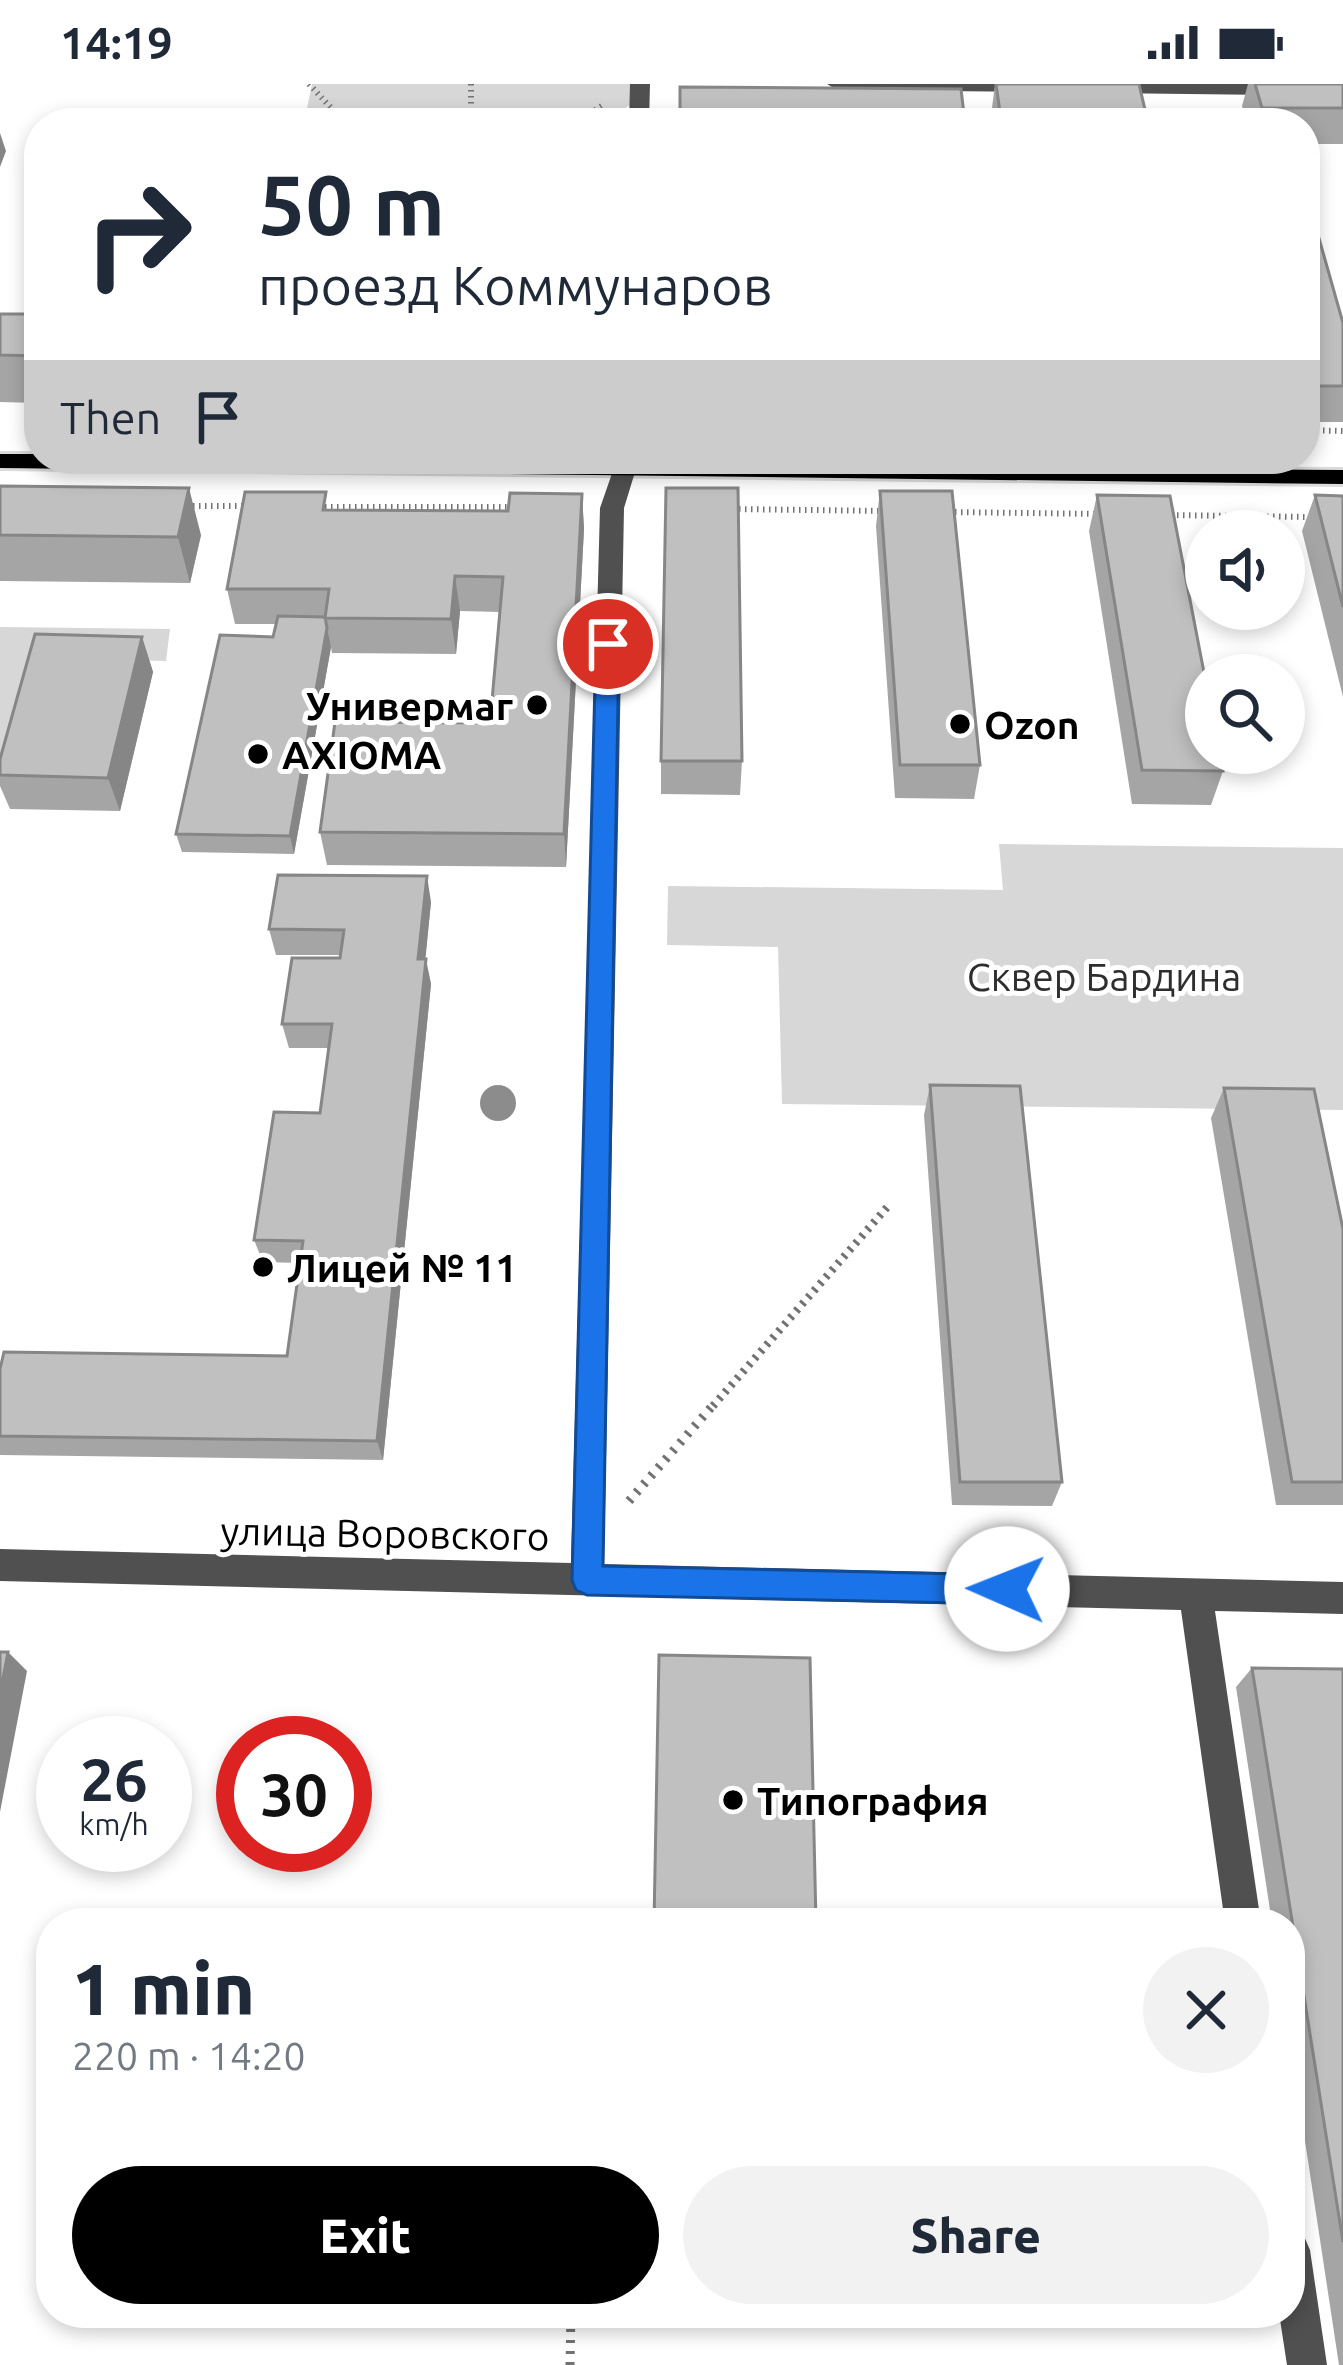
<!DOCTYPE html>
<meta charset="utf-8">
<style>
body{margin:0;font-family:Ubuntu,sans-serif;background:#f2f2f3;color:#1f2937;height:100vh;display:flex;flex-direction:column;font-size:45px;white-space:nowrap}
*{box-sizing:border-box;margin:0}
p{font-size:39px;color:#747a83}
.icon{flex:none;width:66px;height:66px;fill:none;stroke:currentColor;stroke-width:2;stroke-linecap:round;stroke-linejoin:round}
.map{position:relative;flex:1;overflow:hidden}
.panel{position:absolute;left:36px;top:1824px;width:1269px;height:420px;display:flex;flex-direction:column;background:#fff;border-radius:48px;box-shadow:0 6px 18px #0003}
.panel>*{flex:none}
.top-card{position:absolute;left:24px;top:24px;width:1296px;height:366px;border-radius:48px;box-shadow:0 6px 18px #0003;background:#fff;color:#1f2937;overflow:hidden}
.fabs{position:absolute;left:1185px;top:426px;display:grid;gap:24px}
.fabs a{display:grid;place-items:center;width:120px;height:120px;border-radius:50%;background:#fff;box-shadow:0 6px 18px #0003;font-size:60px}
.speed{position:absolute;left:36px;top:1632px;display:flex;gap:24px;font-size:60px;font-weight:700;text-align:center}
.speed>*{display:grid;place-content:center;width:156px;height:156px;border-radius:50%;background:#fff;box-shadow:0 6px 18px #0003;line-height:1}
.speed small{font-size:30px;font-weight:400}
.speed .limit{border:18px solid #d22;background:#fff;color:#111}
.pin{position:absolute;display:grid;place-items:center;width:102px;height:102px;color:#fff;margin:-51px;border:6px solid #fff;border-radius:50%;box-shadow:0 3px 12px #0007}
.me{position:absolute;width:132px;margin:-66px;rotate:271deg;stroke-linejoin:round;filter:drop-shadow(0 0 9px #0008)}
.turn{display:flex;align-items:center;gap:42px;height:252px;padding:0 36px;font-size:54px}
.turn .icon{width:156px;height:156px;stroke-width:2.5}
.turn b{display:block;font-size:84px;line-height:102px}
.then{display:flex;align-items:center;height:114px;padding:0 36px;background:#0003;gap:24px;font-size:45px}
.round{display:grid;place-items:center;flex:none;width:126px;height:126px;border-radius:63px;background:#f2f2f3}
.summary{display:flex;align-items:center;justify-content:space-between;height:204px;padding:0 36px}
h1{font-size:72px;font-weight:800;line-height:90px}
.button{display:flex;gap:24px;margin-top:auto;padding:24px 36px}
.button a{flex:1;height:138px;border-radius:72px;background:#000;color:#fff;font-size:48px;font-weight:800;line-height:138px;text-align:center}
.button a+a{background:#f2f2f3;color:#1f2937}
.status{display:flex;justify-content:space-between;align-items:center;height:84px;padding:0 60px;background:#fff;direction:ltr}
.status svg{height:33px;fill:currentColor}
.map>svg:first-child{display:block}
</style>
<div class="status"><b>14:19</b><svg viewBox="0 0 49 12"><path d="M0 12V9h3v3zM5 12V6h3v6zM10 12V3h3v9zM15 12V0h3v12zM26 1h20v11H26zM47 4h2v5h-2z"/></svg></div>
<div class="map">
<svg width="1343" height="2281" viewBox="0 0 1343 2281">
<rect width="100%" height="100%" fill="#fff"/>
<!-- green -->
<path fill="#d7d7d7" d="M312 0H632L631 20 606 39H304Z
M0 543 170 545 166 577 28 574 0 673Z
M999 760 1343 764V1026L782 1020 778 863 667 861 668 802 1003 806Z"/>
<g fill="none" stroke-linecap="round" stroke-linejoin="round">
<!-- major casing -->
<g stroke="#dbdbdb" stroke-width="6">
<path id="major" d="M0 370H39V375L1343 386V400L0 384Z"/>
</g>
<!-- path-far2 -->
<path stroke="#727272" stroke-width="6" stroke-dasharray="1.5 4.5" stroke-linecap="butt" d="M309 0 345 39
M471 0V39
M575 39 605 20
M1305 346 1343 347
M187 422H250
M319 423H514
M733 425 886 427
M949 428 1102 430
M1165 431 1312 433"/>
<!-- path-far1 -->
<path stroke="#727272" stroke-width="8" stroke-dasharray="3 6" stroke-linecap="butt" d="M713 1322 890 1120"/>
<!-- path -->
<path stroke="#727272" stroke-width="9" stroke-dasharray="3 8" stroke-linecap="butt" d="M629 1417 715 1319
M570 2281 571 2229"/>
<!-- minor -->
<path fill="#505050" fill-rule="evenodd" d="M630 0H650L649 39H629Z
M827 0H1045L1047 2 1037 8 837 6Z
M1096 0H1343V12L1103 9 1096 7Z
M617 375H639L624 424 604 1480 1343 1498V1530L1215 1527 1261 1839H1225L1181 1526 0 1497V1465L571 1479 600 424Z
M1290 2146 1304 2152 1310 2166 1327 2281H1287L1279 2229H1290Z"/>
<!-- major -->
<use href="#major" fill="#000" fill-rule="evenodd"/>
</g>
<!-- trees -->
<circle fill="#8c8c8c" cx="498" cy="1019" r="18"/>
<!-- wall -->
<path fill="#a5a5a5" d="M995 0H1139L1146 30 1144 39H994L992 24Z
M1248 0H1343V60H1305V39H1247L1242 22Z
M680 3 965 39H680Z
M1305 112 1343 239V338H1305Z
M0 230H39V319L0 318Z
M0 402 201 451 190 499 0 497Z
M880 407 980 681 974 715 895 714 876 442Z
M582 410 584 445 566 783 327 781 320 748 490 639 500 528 460 527 456 570 332 569 331 563 294 770 182 768 176 750 273 553 276 540H235L227 505 330 426 508 427Z
M1097 411 1223 687 1211 721 1132 720 1089 447Z
M1315 411 1343 412V613L1302 447Z
M142 553 153 588 120 727 10 725 0 702V675Z
M661 677H742L740 711 661 710Z
M431 818 425 875 431 900 383 1376 0 1371V1285L287 1272 300 1179 263 1178 254 1156 320 1029 328 964H289L282 940 340 874 341 871H276L269 845Z
M930 1001 1062 1398 1052 1422 952 1421 924 1031Z
M1224 1004 1343 1145V1421H1276L1211 1034Z
M1252 1584 1343 1585V2281H1339L1290 1958V1839H1272L1236 1603Z"/>
<!-- shaded-wall -->
<path fill="#868686" d="M0 49 6 67 0 83Z
M189 404 201 451 190 499 178 453Z
M582 410 584 445 566 783 564 750Z
M455 492 460 527 456 570 451 535Z
M327 544 331 563 294 770 290 752Z
M142 553 153 588 120 727 108 694Z
M427 792 431 818 423 900 418 875Z
M426 875 431 900 383 1376 377 1357Z
M8 1568 27 1587 0 1728V1610Z"/>
<!-- building -->
<path fill="#c0c0c0" stroke="#868686" stroke-width="3" d="M996 0H1139L1146 30 1000 28Z
M1255 0H1343V24H1262Z
M680 3 961 5 965 39 740 37V39H680Z
M1305 112H1307L1343 239V302H1305Z
M0 230H39V272L0 271Z
M0 402 189 404 178 453 0 451Z
M666 404H738L742 677H661Z
M880 407H952L980 681H900Z
M245 408H326L323 426 508 427 510 409 582 410 564 750 320 748 335 638 490 639 503 493 455 492 451 535 325 534 329 505H227Z
M1097 411 1170 412 1206 599V669H1220L1223 687 1142 686Z
M1315 411 1343 412V523Z
M278 532 325 533 327 544 290 752 176 750 220 551 273 553Z
M35 550 142 553 108 694 0 691V675Z
M278 791 427 792 418 875H426L377 1357 0 1352V1285L4 1268 287 1272 303 1157 254 1156 274 1028 320 1029 332 940H282L292 874H340L344 846 269 845Z
M930 1001 1020 1002 1062 1398H960Z
M1224 1004 1314 1005 1343 1145V1398H1292Z
M0 1568H8L0 1610Z
M659 1571 810 1574 816 1839H654Z
M1252 1584 1343 1585V2158Z"/>
<!-- route -->
<path fill="#1a73e8" stroke="#114b97" stroke-width="3" d="M608 552 619 560 603 1482 1007 1491 1018 1495 1022 1505 1018 1516 1007 1520 587 1511 576 1506 572 1496 596 560Z"/>
<!-- markers -->
<g fill="#000" stroke="#fff" stroke-width="4.5">
<circle cx="537" cy="621" r="12"/>
<circle cx="960" cy="640" r="12"/>
<circle cx="258" cy="670" r="12"/>
<circle cx="263" cy="1183" r="12"/>
<circle cx="733" cy="1716" r="12"/>
</g>
<g text-anchor="middle" dominant-baseline="central" stroke-width="10" stroke-linejoin="round" paint-order="stroke">
<!-- poi labels -->
<g font-size="39" font-weight="bold" fill="#000" stroke="#fff" text-anchor="start">
<text x="513" y="621" text-anchor="end">Универмаг</text>
<text x="984" y="640">Ozon</text>
<text x="282" y="670">AXIOMA</text>
<text x="287" y="1183">Лицей № 11</text>
<text x="757" y="1716">Типография</text>
</g>
<!-- park labels -->
<g font-size="39" fill="#2e2e2e" stroke="#fff">
<text x="1104" y="892">Сквер Бардина</text>
</g>
<!-- street labels -->
<g font-size="39" fill="#000" stroke="#fff">
<text transform="translate(385 1449) rotate(1)">улица Воровского</text>
</g>
</g>
</svg>
<div class="fabs">
<a><svg class="icon" aria-label="sound" viewBox="0 0 24 24"><path d="M4 9h4l5-4v14l-5-4H4zM17 9q2 3 0 6"/></svg></a>
<a><svg class="icon" aria-label="search" viewBox="0 0 24 24"><circle cx="10" cy="10" r="6"/><path d="M15 15l6 6"/></svg></a>
</div>
<div class="speed"><div>26<small>km/h</small></div><div class="limit">30</div></div>
<div class="pin" style="left:608px;top:560px;background:#d93025"><svg class="icon" aria-label="arrive" viewBox="0 0 24 24"><path d="M6 21V4h12l-3 4 3 4H6"/></svg></div>
<svg class="me" style="left:1007px;top:1505px" viewBox="-20 -20 40 40"><circle r="19" fill="#fff"/><path d="M0-13L10 11 0 6-10 11z" fill="#1a73e8"/></svg>
<div class="top-card">
<div class="turn"><svg class="icon" aria-label="right" viewBox="0 0 24 24"><path d="M7 20v-9h11M14 6l5 5-5 5"/></svg><div><b>50 m</b>проезд Коммунаров</div></div>
<div class="then">Then<svg class="icon" aria-label="arrive" viewBox="0 0 24 24"><path d="M6 21V4h12l-3 4 3 4H6"/></svg></div>
</div>
<section class="panel">
<div class="summary"><div><h1>1 min</h1><p>220 m · 14:20</p></div><a class="round"><svg class="icon" aria-label="close" viewBox="0 0 24 24"><path d="M6 6l12 12M18 6L6 18"/></svg></a></div>
<div class="button"><a>Exit</a><a>Share</a></div>
</section>
</div>
